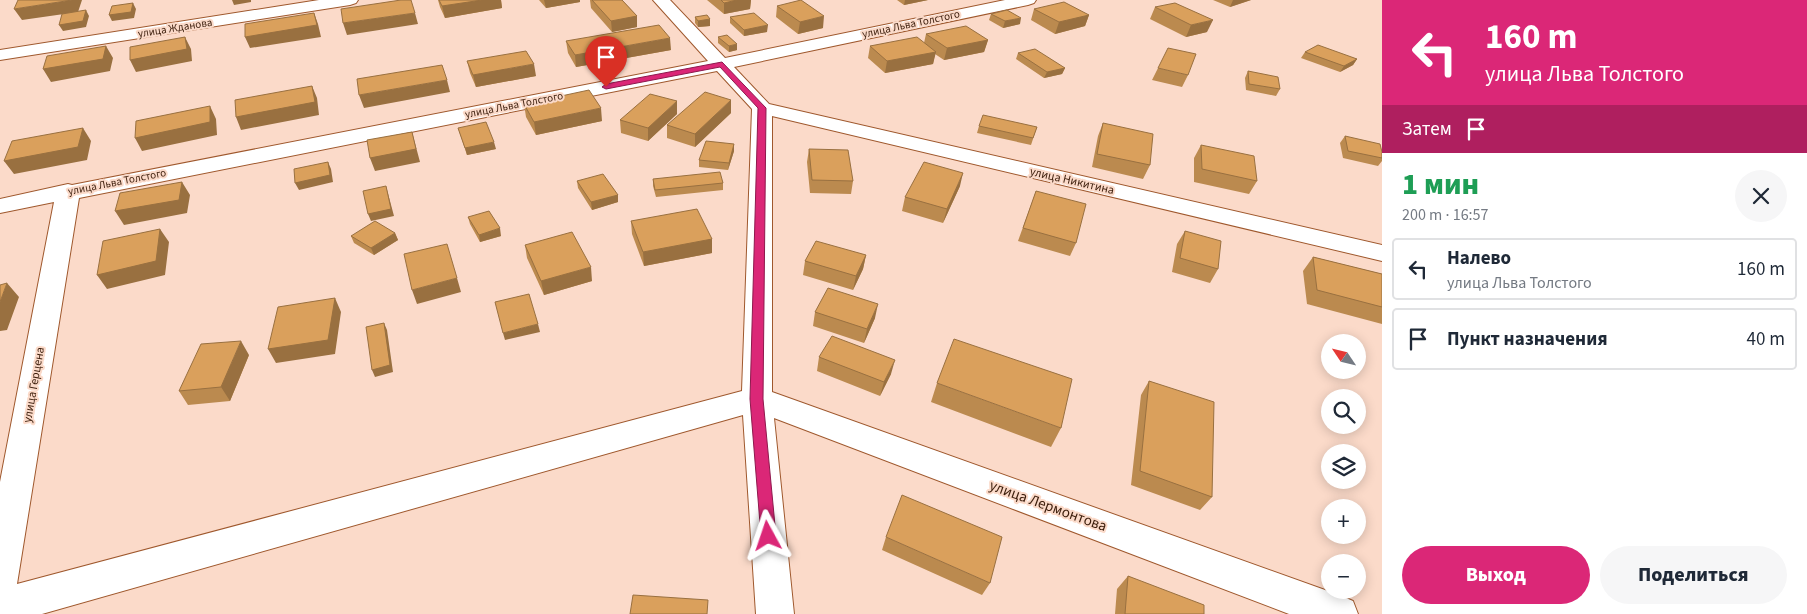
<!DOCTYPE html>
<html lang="ru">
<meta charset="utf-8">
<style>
body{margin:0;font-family:"Source Sans 3",sans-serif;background:#f6f6f7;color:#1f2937;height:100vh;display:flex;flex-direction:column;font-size:19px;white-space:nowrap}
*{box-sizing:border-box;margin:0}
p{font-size:16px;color:#747a83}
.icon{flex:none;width:28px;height:28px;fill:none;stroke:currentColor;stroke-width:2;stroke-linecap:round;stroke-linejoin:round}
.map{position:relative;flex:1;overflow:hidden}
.details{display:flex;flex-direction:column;background:#fff;width:425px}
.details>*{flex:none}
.guide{background:#db2777;color:#fff;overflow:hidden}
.needle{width:32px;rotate:305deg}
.tools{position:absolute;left:1321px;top:334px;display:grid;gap:10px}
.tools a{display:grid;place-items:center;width:45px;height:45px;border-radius:50%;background:#fff;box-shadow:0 2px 12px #0003;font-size:25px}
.pin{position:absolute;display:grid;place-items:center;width:42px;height:42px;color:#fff;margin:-51px -21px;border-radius:50% 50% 50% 0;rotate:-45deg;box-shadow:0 0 5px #0007}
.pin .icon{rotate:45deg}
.me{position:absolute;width:55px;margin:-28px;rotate:355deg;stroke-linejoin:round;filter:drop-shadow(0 0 4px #0008)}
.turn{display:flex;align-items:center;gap:18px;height:105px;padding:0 20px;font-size:22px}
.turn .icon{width:65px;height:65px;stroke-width:2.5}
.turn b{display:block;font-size:35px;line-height:42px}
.then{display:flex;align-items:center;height:48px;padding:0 20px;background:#0003;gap:10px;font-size:19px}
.round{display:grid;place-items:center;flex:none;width:52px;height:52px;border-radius:26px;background:#f6f6f7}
.head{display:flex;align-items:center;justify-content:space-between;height:85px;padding:0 20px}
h1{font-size:30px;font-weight:800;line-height:38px;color:#1e9e55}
.action{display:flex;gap:10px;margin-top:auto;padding:10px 20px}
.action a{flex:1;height:58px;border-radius:30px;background:#db2777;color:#fff;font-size:20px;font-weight:800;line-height:58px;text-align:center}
.action a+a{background:#f6f6f7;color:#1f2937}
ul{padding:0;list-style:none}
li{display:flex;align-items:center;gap:15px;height:62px;margin:0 10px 8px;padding:0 10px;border:2px solid #e0e1e3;border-radius:5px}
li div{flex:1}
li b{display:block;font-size:19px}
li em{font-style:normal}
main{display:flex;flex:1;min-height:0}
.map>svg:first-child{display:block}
</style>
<main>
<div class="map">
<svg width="1382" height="614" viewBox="0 0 1382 614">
<rect width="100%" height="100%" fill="#fbdac9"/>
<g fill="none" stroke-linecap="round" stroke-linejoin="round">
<!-- minor casing -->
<g stroke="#9f582d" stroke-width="2">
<path id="minor" d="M319 0H358L356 3 350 5 0 60V50Z
M653 0H670L725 58 1005 0H1036L1034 3 1028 5 734 67 769 104 1382 245V261L772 116V392L1339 595 1353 601 1358 614H1289L774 418 794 614H756L743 415 42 614H0V482L54 202 0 213V199L68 184 72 185 708 61ZM717 71 752 109 742 391 17 584 79 198Z"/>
</g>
<!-- minor -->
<use href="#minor" fill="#fff" fill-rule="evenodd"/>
</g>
<!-- wall -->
<path fill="#bb8a4f" d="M438 0H501L502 8 445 18 440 7Z
M539 0H580V2L546 8Z
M590 0H622L637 16V27L612 32 591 8Z
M707 0H751L750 9 724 14Z
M897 0H928L904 5Z
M1213 0H1251L1230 7Z
M777 6 823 28 798 34 776 17Z
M1155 7 1207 32 1186 37 1150 19Z
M1034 9 1089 15 1085 26 1055 34 1031 20Z
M991 14 1020 24 1003 28 989 20Z
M695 17 710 19V26L698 27 695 23Z
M730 17 767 32 744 36 730 23Z
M926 34 988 40 984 52 944 60 935 54 933 64 885 73 868 58 870 46 924 43Z
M718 37 737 50 729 52 718 43Z
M566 41 671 50 576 67 568 53Z
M1305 52 1357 59 1353 65 1340 72 1301 58Z
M1018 53 1065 68 1062 74 1044 78 1016 59Z
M467 61 536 76 476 87 470 73Z
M1158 68 1188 75 1182 87 1152 80Z
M1248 71 1280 89 1276 96 1246 90 1245 78Z
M524 104 602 121 536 135 526 117Z
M731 113 695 147 667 138V125Z
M677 114 648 141 621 133 620 120Z
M1103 123 1150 165 1143 179 1092 167 1098 136Z
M979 126 1037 127 1031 145 977 133Z
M458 128 496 149 467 155Z
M1345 136 1382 152V161L1378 166 1343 158 1340 143Z
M734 144V151L728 170 699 167V160Z
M1201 145 1257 181 1249 194 1194 182V158Z
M809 149 853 181 851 194 810 193 807 162Z
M653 179 723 183V190L656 197 653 186Z
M577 181 618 195V202L592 210 578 188Z
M960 186 943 223 902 211 905 197Z
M1036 191 1076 243 1070 256 1018 241Z
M468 217 501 236 480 242 470 224Z
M631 221 712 239V253L644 266 632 234Z
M1185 231 1218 269 1210 283 1172 272 1177 244Z
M395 233 398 240 374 255 354 243 351 236Z
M525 245 592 281 544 295 527 258Z
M866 255 863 269 853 290 803 275 805 261Z
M1313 257 1382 274V324L1307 304 1303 271Z
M815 312 875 318 864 343 813 326Z
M249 355 230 401 188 405 179 391Z
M819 357 891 374 880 396 817 371Z
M1149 381 1212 497 1200 510 1131 485 1141 395Z
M937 383 1061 428 1051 447 931 402Z
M886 537 990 583 982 595 882 550Z
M1128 576 1204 614H1115L1117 589Z"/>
<!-- shaded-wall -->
<path fill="#997040" d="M72 0H82L78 12 22 20 14 9Z
M232 0H251V2L234 5Z
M482 0H501L502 8 445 18 442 6Z
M544 0H580V2L546 8Z
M737 0H751L750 9 724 14V3Z
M905 0H928L904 5Z
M1233 0H1251L1230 7Z
M133 3 136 9 134 18 112 21 109 15Z
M86 10 89 16 86 27 63 31 59 25Z
M314 13 318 24 321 37 250 48 245 37Z
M415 13 418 24 347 35 343 23Z
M1089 15 1085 26 1055 34 1059 22Z
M637 16V27L612 32 611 21Z
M824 16 823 28 798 34 800 22Z
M1021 18 1020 24 1003 28 1005 21Z
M710 19V26L698 27V21Z
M1213 20 1207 32 1186 37 1191 25Z
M768 25 767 32 744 36V30Z
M185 37 191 49 192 61 136 72 130 60Z
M670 38 671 50 576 67 575 55Z
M988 40 984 52 944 60 947 48Z
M737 44V50L729 52V46Z
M106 46 113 58 110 71 51 82 43 69Z
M936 52 933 64 885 73 887 61Z
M1357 59 1353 65 1340 72 1344 66Z
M534 64 536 76 476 87 473 75Z
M1065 68 1062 74 1044 78 1047 72Z
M447 80 450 92 364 108 359 95Z
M312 86 317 98 319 115 241 130 236 117Z
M731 100V113L695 147V134Z
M677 101V114L648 141V128Z
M210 106 216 119 217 135 142 151 135 138Z
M601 108 602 121 536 135 534 122Z
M83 128 91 141 87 160 14 174 4 161Z
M412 132 420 162 375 171 370 158Z
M494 142 496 149 467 155 465 148Z
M734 144V151L728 170 729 163Z
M328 162 331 169 333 182 299 190 295 183Z
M963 173 960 186 943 223 947 209Z
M182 182 190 195 187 213 124 225 115 211Z
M386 186 394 216 371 221 368 214Z
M618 195V202L592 210 591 202Z
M500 228 501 236 480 242 479 235Z
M160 229 169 242 165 275 107 289 97 275Z
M395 233 398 240 374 255 371 248Z
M712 239V253L644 266 643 252Z
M866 255 863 269 853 290 856 276Z
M591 267 592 281 544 295 541 281Z
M457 278 461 292 417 304 412 290Z
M7 283 19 297 7 330 0 331V302Z
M335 298 341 312 335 354 276 363 268 349Z
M878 304 875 318 864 343 867 329Z
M384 323 387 330 393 372 375 377 372 370Z
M538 324 540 332 505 340 503 333Z
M241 341 249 355 230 401 221 387Z
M895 360 891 374 880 396 884 382Z"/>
<!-- building -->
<path fill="#daa05c" stroke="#997040" d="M18 0H72L14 9Z
M401 0H411L415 13 343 23 341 9Z
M439 0H482L442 6Z
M592 0H622L637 16 611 21Z
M721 0H737L724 3Z
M801 0 824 16 800 22 777 6Z
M1064 2 1089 15 1059 22 1034 9Z
M133 3 131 12 109 15 112 6Z
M1175 3 1213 20 1191 25 1155 7Z
M86 10 83 21 59 25 62 14Z
M1007 10 1021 18 1005 21 991 14Z
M314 13 317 25 245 37V24Z
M754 13 768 25 744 30 730 17Z
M707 15 710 19 698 21 695 17Z
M659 25 670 38 575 55 566 41Z
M966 26 988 40 947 48 926 34Z
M727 35 737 44 729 46 718 37Z
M185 37 187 49 130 60V47Z
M917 37 936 52 887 61 870 46Z
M1318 45 1357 59 1344 66 1305 52Z
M106 46 103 59 43 69 47 56Z
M1168 48 1196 54 1188 75 1158 68Z
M1035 49 1065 68 1047 72 1018 53Z
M526 51 534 64 473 75 467 61Z
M442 65 447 80 359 95 357 79Z
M1248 71 1278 77 1280 89 1249 84Z
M312 86 315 102 236 117 235 100Z
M589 90 601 108 534 122 524 104Z
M705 92 731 100 695 134 667 125Z
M650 94 677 101 648 128 620 120Z
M210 106V122L135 138 136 121Z
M983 115 1037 127 1033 138 979 126Z
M486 122 494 142 465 148 458 128Z
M1103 123 1153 134 1150 165 1097 154Z
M83 128 78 147 4 161 12 141Z
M412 132 416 149 370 158 367 140Z
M1345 136 1380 144 1382 152V158L1348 151Z
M706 141 734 144 729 163 699 160Z
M1201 145 1254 156 1257 181 1202 169Z
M809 149 848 150 853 181 812 180Z
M328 162 330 175 295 183 294 169Z
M924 162 963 173 947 209 905 197Z
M720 172 723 183 655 190 653 179Z
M603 174 618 195 591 202 577 181Z
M182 182 179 200 115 211 120 193Z
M386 186 391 209 368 214 363 191Z
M1036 191 1086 204 1076 243 1023 228Z
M697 209 712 239 643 252 631 221Z
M489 211 500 228 479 235 468 217Z
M375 221 395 233 371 248 351 236Z
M160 229 156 261 97 275 103 241Z
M1185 231 1221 241 1218 269 1180 258Z
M572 232 591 267 541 281 525 245Z
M816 241 866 255 856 276 805 261Z
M447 244 457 278 412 290 404 254Z
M1313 257 1382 274V307L1317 290Z
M7 283 0 302V285Z
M828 288 878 304 867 329 815 312Z
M529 294 538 324 503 333 495 302Z
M335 298 328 340 268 349 278 307Z
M384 323 390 365 372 370 366 327Z
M832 336 895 360 884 382 819 357Z
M954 339 1072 379 1061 428 937 383Z
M241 341 221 387 179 391 201 344Z
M1149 381 1214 402 1212 497 1140 471Z
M902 495 1002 537 990 583 886 537Z
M1128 576 1204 605V614H1125Z
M633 595 708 600 707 614H630Z"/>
<!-- route -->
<path fill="#db2777" stroke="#8e194d" d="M722 62 766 108 763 399 776 536 774 541 768 543 763 541 761 536 750 399 758 108 720 67 606 89 602 87 606 84Z"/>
<g text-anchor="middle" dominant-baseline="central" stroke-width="4" stroke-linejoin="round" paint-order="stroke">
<!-- far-street labels -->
<g font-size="11" fill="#3c1e0c" stroke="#fbdac9">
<text transform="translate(911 24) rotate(-12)">улица Льва Толстого</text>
<text transform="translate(175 28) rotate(-9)">улица Жданова</text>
<text transform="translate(514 105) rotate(-11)">улица Льва Толстого</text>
<text transform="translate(117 182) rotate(-11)">улица Льва Толстого</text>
</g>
<!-- street labels -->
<g font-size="12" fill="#3c1e0c" stroke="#fbdac9">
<text transform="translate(1072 181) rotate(13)">улица Никитина</text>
<text transform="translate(34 385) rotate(-80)">улица Герцена</text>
</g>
<!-- near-street labels -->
<g font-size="15" fill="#3c1e0c" stroke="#fbdac9">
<text transform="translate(1048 506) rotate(20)">улица Лермонтова</text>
</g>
</g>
</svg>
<div class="tools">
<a><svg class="needle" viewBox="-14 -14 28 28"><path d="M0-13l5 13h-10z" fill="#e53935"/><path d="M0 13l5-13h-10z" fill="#747a83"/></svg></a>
<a><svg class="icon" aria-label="search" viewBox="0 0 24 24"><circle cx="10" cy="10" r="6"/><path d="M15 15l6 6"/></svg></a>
<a><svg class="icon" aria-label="layers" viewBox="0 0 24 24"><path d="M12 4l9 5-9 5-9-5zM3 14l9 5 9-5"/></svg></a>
<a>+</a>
<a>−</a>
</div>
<div class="pin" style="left:606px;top:87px;background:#d93025"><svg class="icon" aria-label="arrive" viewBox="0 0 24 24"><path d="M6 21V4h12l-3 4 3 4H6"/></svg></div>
<svg class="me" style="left:768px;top:536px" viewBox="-20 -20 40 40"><path d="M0-17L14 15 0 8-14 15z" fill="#db2777" stroke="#fff" stroke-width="4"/></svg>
</div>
<section class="details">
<div class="guide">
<div class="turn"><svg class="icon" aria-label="left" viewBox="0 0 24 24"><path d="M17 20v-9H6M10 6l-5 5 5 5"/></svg><div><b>160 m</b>улица Льва Толстого</div></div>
<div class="then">Затем<svg class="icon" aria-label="arrive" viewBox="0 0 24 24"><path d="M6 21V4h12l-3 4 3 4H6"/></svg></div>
</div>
<div class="head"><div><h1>1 мин</h1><p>200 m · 16:57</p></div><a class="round"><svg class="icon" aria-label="close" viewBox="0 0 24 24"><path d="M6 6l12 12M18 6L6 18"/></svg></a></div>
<ul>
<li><svg class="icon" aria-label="left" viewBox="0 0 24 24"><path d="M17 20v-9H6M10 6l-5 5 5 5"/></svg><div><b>Налево</b><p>улица Льва Толстого</p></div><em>160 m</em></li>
<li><svg class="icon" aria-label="arrive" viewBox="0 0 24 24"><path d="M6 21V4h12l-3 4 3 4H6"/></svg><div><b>Пункт назначения</b></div><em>40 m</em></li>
</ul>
<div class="action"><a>Выход</a><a>Поделиться</a></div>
</section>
</main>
